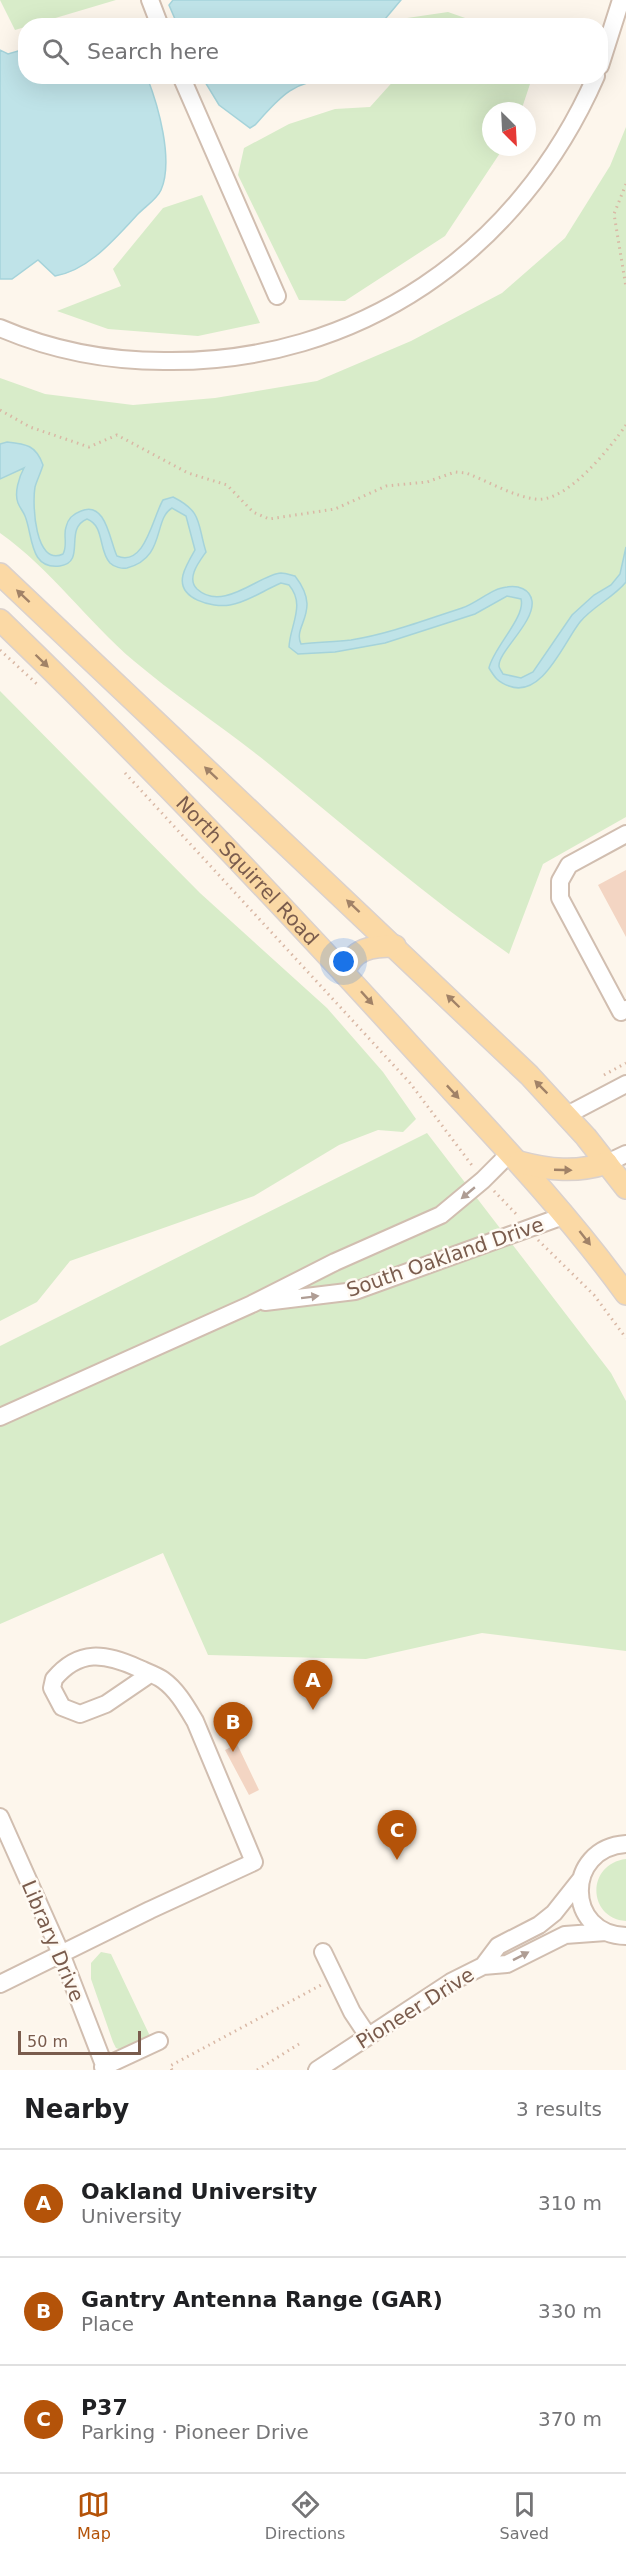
<!DOCTYPE html>
<meta charset="utf-8">
<style>
body{margin:0;font-family:"DejaVu Sans",sans-serif;background:#f6f6f6;color:#202124}
.compass{position:absolute;left:482px;top:102px;width:54px;height:54px;border-radius:50%;background:#fff;box-shadow:0 6px 24px #0002;rotate:156deg}
.scale{position:absolute;left:18px;bottom:15px;width:123px;box-sizing:border-box;padding-left:6px;border:3px solid #7a5c4d;border-top:0;font-size:16px;line-height:21px;white-space:nowrap;color:#7a5c4d;-webkit-text-stroke:4px #fffaf3;paint-order:stroke}
.you{position:absolute;left:344px;top:962px;width:21px;height:21px;margin:-15px;border:4px solid #fff;border-radius:50%;background:#1a73e8;box-shadow:0 0 0 9px #1a73e833}
.badge{display:grid;place-items:center;width:39px;height:39px;border-radius:50%;background:#b45309;color:#fff;font-size:20px;font-weight:700}
.pin{position:absolute;translate:-50% -50px;filter:drop-shadow(0 2px 3px #0008)}
.pin::after{content:'';position:absolute;top:32px;width:21px;height:18px;background:inherit;clip-path:polygon(0 0,100% 0,50% 100%)}
.list{margin:0;padding:0;list-style:none}
h2{display:flex;justify-content:space-between;align-items:center;height:78px;margin:0;padding:0 24px;font-size:26px}
h2 small{font-size:20px;font-weight:400;color:#757577}
.list li{display:grid;grid-template-columns:39px 1fr auto;gap:18px;align-items:center;box-sizing:border-box;height:108px;padding:0 24px;border-top:2px solid #e0e0e0}
.list b{display:block;font-size:22px;white-space:nowrap}
.list p{margin:0;font-size:20px;white-space:nowrap;color:#757577}
.list em{font-size:20px;font-style:normal;color:#757577}
.icon{flex:none;width:33px;height:33px;fill:none;stroke:currentColor;stroke-width:2;stroke-linecap:round;stroke-linejoin:round}
.map{position:relative;flex:none;width:626px;height:2070px;overflow:hidden}
.search{position:absolute;background:#fff;box-shadow:0 6px 24px #0002;left:18px;right:18px;top:18px;height:66px;display:flex;align-items:center;gap:15px;box-sizing:border-box;padding:0 21px;border-radius:24px;color:#757577;font-size:22px}
.sheet{height:402px;background:#fff}
nav{display:flex;justify-content:space-around;align-items:center;box-sizing:border-box;height:84px;border-top:2px solid #e0e0e0;background:#fff;font-size:16px;color:#757577}
nav a{display:grid;justify-items:center;gap:3px}
nav .on{color:#b45309}
.map>svg:first-child{display:block}
</style>
<div class="map">
<svg width="626" height="2070" viewBox="0 0 626 2070">
<rect width="100%" height="100%" fill="#fdf6ec"/>
<path fill="#d8ecc9" d="M0,0h116l-101,30z
M448,12l37,13h-79l1,-7z
M397,77h130l3,7 -9,27h-30v36h13l-59,89 -100,65 -46,-1 -61,-125 6,-27 45,-24 46,-15 35,-2z
M626,127v690l-83,47 -34,90c-82,-57 -157,-122 -234,-185 -46,-38 -96,-70 -141,-108 -47,-40 -82,-91 -134,-128v-155l45,16 88,11 82,-7 102,-17 94,-40 91,-48 63,-55 45,-72z
M202,195l58,128 -62,13 -90,-7 -51,-18 64,-25 -8,-17 50,-61z
M0,691l200,202 127,115 56,64 33,47 -13,13 -25,-2 -39,15 -85,51 -184,65 -33,41 -37,19z
M427,1133l184,240 15,28v250l-144,-18 -116,26 -158,-4 -45,-102 -163,71v-278z
M626,1859v62c-39,-3 -40,-57 0,-62z
M101,1952l10,2 38,80 -1,6 -27,10 -5,-2 -3,-6 -22,-63v-16z"/>
<path fill="#bfe3e8" stroke="#a5d3da" stroke-width="1.5" d="M173,0h228l-21,25 -202,1 -9,-21z
M25,49l1,27 121,1c11,28 27,83 14,113 -4,9 -15,16 -22,23 -23,24 -49,57 -84,63l-17,-16 -26,19h-12v-229l8,4z
M202,77h171c-14,4 -27,2 -41,2 -39,1 -53,19 -77,46l-5,3 -31,-23z
M7,442c19,2 29,3 36,23 -2,7 -6,15 -8,22 -3,17 0,80 28,67 5,-9 0,-19 3,-27 2,-9 7,-13 15,-16 25,-11 29,31 36,45 28,12 36,-40 46,-56l10,-3c30,15 24,26 33,55 -7,10 -20,26 -9,37 26,24 63,-15 84,-16 4,0 10,2 14,3 28,36 -3,49 6,68 17,-2 33,-2 50,-4 38,-6 74,-20 111,-32 15,-5 30,-20 45,-21 11,-2 23,2 25,14 3,21 -34,51 -33,65 0,2 3,6 4,8l18,4 12,-6 39,-57 22,-20 17,-10 9,-11 6,-27v35c-13,16 -33,24 -46,40 -16,20 -38,77 -71,64 -11,-4 -14,-8 -20,-18 4,-20 37,-51 32,-69l-14,-3 -32,18 -90,29 -50,9 -37,2 -9,-7c1,-22 17,-42 0,-62l-8,-2c-17,7 -33,19 -51,22 -18,3 -53,-6 -47,-30 2,-8 8,-18 12,-25l-9,-34 -14,-8c-19,11 -6,50 -45,60 -5,1 -13,-1 -17,-5 -12,-13 -5,-37 -23,-44 -24,10 0,43 -27,47 -31,4 -27,-31 -35,-50 -2,-5 -5,-8 -7,-13 -4,-10 1,-26 6,-35l-24,11v-35z"/>
<path fill="#f3d5c3" d="M626,870v67l-28,-52z
M237,1744l22,46 -10,5 -24,-45z"/>
<g fill="none" stroke-linecap="round" stroke-linejoin="round">
<defs>
<path id="minor" d="M150,0l10,26
M600,66l21,-66
M181,76l96,220
M0,328c51,22 108,33 164,33 194,3 355,-109 432,-285
M626,834l-57,31 -9,16v17l61,114 5,-3
M567,1115l59,-31
M607,1163l19,-9
M265,1302l90,-11 211,-76
M0,1417l252,-113 83,-42 106,-47 42,-35 27,-27
M0,1817l62,139 44,114
M626,1844c-62,4 -61,91 0,92
M323,1952l29,60 16,24
M483,1966l15,-20 41,-21 15,-12 27,-34
M0,1984l150,-74 104,-48 -59,-141c-9,-15 -18,-31 -32,-41 -7,-5 -17,-8 -25,-12 -33,-15 -59,-19 -84,11l-2,9 10,19 18,7 26,-10 44,-30
M103,2067l56,-26
M317,2070l134,-88 32,-16 24,-2 58,-29 41,-3"/>
<g id="major">
<path d="M0,574l529,501 57,62 40,51"/>
<path id="s1" d="M0,620c141,136 276,278 408,423 75,82 152,160 218,251"/>
<path d="M344,973c9,-25 28,-27 51,-27"/>
<path d="M519,1162c30,8 57,11 88,1"/>
</g>
</defs>
<use href="#minor" stroke="#d1beb0" stroke-width="20"/>
<use href="#major" stroke="#dad1cd" stroke-width="24"/>
<path stroke="#d9b8a5" stroke-width="3" stroke-dasharray="1.5 4.5" stroke-linecap="butt" d="M626,184l-12,30 12,73
M0,410l30,17 59,20 28,-12 71,38 39,12 26,27 16,7 66,-10 51,-23 41,-4 28,-10 11,1c22,8 46,23 69,26 31,5 75,-51 91,-74
M0,650l38,35
M125,773l285,310 64,85
M604,1075l22,-12
M494,1191l25,26
M538,1240l56,55 32,43
M172,2070l-2,-4 153,-82
M257,2070l42,-26"/>
<use href="#minor" stroke="#fff" stroke-width="16"/>
<use href="#major" stroke="#fbd9a5" stroke-width="21"/>
</g>
<defs><path id="oneway-solid" d="M-6-.8H1V-3.2L6.5 0L1 3.2V.8H-6Z" transform="scale(1.5)"/></defs>
<g fill="#a18267">
<use href="#oneway-solid" transform="translate(23 596) rotate(-137)"/>
<use href="#oneway-solid" transform="translate(42 661) rotate(44)"/>
<use href="#oneway-solid" transform="translate(211 773) rotate(-137)"/>
<use href="#oneway-solid" transform="translate(353 906) rotate(-137)"/>
<use href="#oneway-solid" transform="translate(367 998) rotate(48)"/>
<use href="#oneway-solid" transform="translate(453 1001) rotate(-136)"/>
<use href="#oneway-solid" transform="translate(541 1087) rotate(-135)"/>
<use href="#oneway-solid" transform="translate(453 1092) rotate(47)"/>
<use href="#oneway-solid" transform="translate(563 1170) rotate(2)"/>
<use href="#oneway-solid" transform="translate(585 1238) rotate(52)"/>
</g>
<g fill="#af9d94">
<use href="#oneway-solid" transform="translate(468 1193) rotate(140)"/>
<use href="#oneway-solid" transform="translate(310 1297) rotate(-7)"/>
<use href="#oneway-solid" transform="translate(521 1956) rotate(-27)"/>
</g>
<g text-anchor="middle" stroke-width="5" stroke-linejoin="round" paint-order="stroke">
<g font-size="20" fill="#7a5c4d" stroke="#fffaf3">
<text dy="7" stroke="none"><textPath href="#s1" startOffset="352">North Squirrel Road</textPath></text>
<text transform="translate(445 1257) rotate(-19)" y="7">South Oakland Drive</text>
<text transform="translate(53 1941) rotate(67)" y="7">Library Drive</text>
<text transform="translate(415 2008) rotate(-32)" y="7">Pioneer Drive</text>
</g>
</g>
</svg>
<svg class="compass" viewBox="-18 -18 36 36"><path d="M0-13l5 13h-10z" fill="#e53935"/><path d="M0 13l5-13h-10z" fill="#757577"/></svg>
<div class="scale">50 m</div>
<div class="you"></div>
<div class="pin badge" style="left:313px;top:1710px">A</div>
<div class="pin badge" style="left:233px;top:1752px">B</div>
<div class="pin badge" style="left:397px;top:1860px">C</div>
<div class="search"><svg class="icon" aria-label="search" viewBox="0 0 24 24"><circle cx="10" cy="10" r="6"/><path d="M15 15l6 6"/></svg>Search here</div>
</div>
<section class="sheet">
<h2>Nearby<small>3 results</small></h2>
<ul class="list">
<li><span class="badge">A</span><div><b>Oakland University</b><p>University</p></div><em>310 m</em></li>
<li><span class="badge">B</span><div><b>Gantry Antenna Range (GAR)</b><p>Place</p></div><em>330 m</em></li>
<li><span class="badge">C</span><div><b>P37</b><p>Parking · Pioneer Drive</p></div><em>370 m</em></li>
</ul>
</section>
<nav>
<a class="on"><svg class="icon" aria-label="map" viewBox="0 0 24 24"><path d="M3 6l6-2 6 2 6-2v14l-6 2-6-2-6 2zM9 4v14M15 6v14"/></svg>Map</a>
<a><svg class="icon" aria-label="directions" viewBox="0 0 24 24"><path d="M12 3l9 9-9 9-9-9zM9 14v-3h6M13 9l2 2-2 2"/></svg>Directions</a>
<a><svg class="icon" aria-label="saved" viewBox="0 0 24 24"><path d="M7 4h10v16l-5-4-5 4z"/></svg>Saved</a>
</nav>
